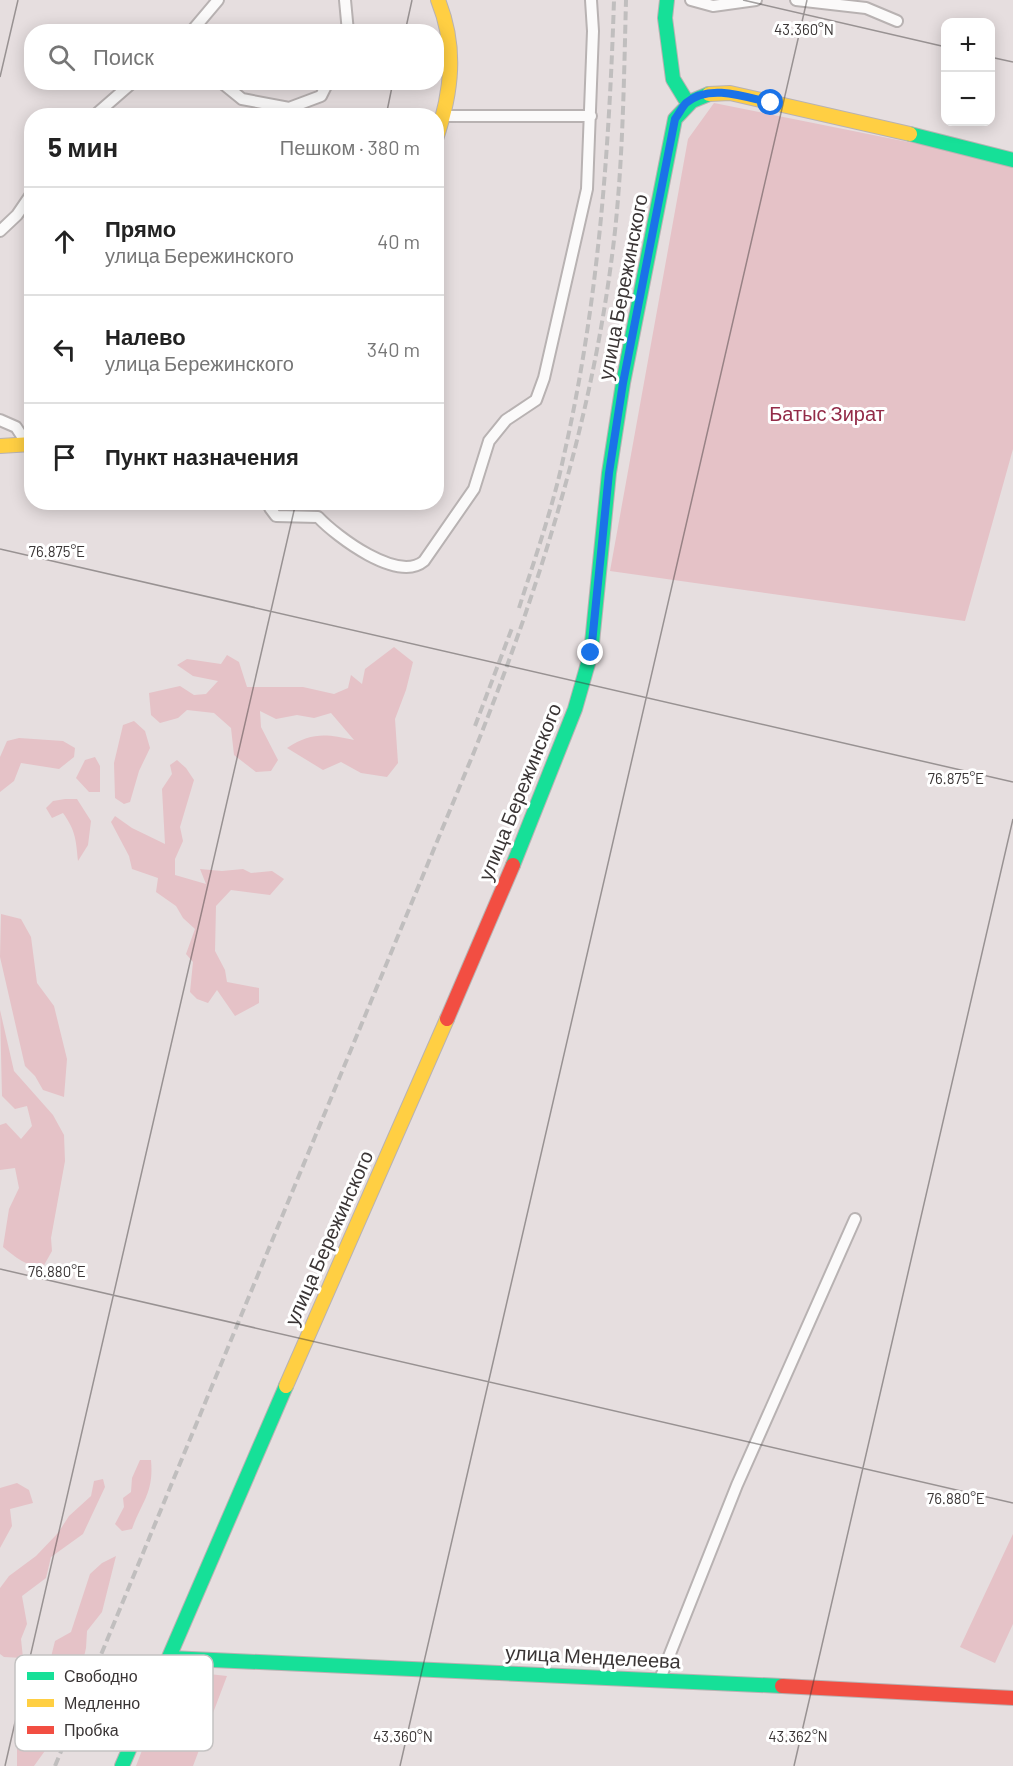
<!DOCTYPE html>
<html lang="ru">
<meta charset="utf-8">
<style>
body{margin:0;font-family:Barlow,sans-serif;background:#f6f6f6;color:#222}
.controls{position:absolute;right:18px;top:18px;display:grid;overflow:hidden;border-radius:12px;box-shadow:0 3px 15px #0003}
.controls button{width:54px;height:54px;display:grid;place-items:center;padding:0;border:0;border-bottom:2px solid #e0e0e0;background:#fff;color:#222;font:30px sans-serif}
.stop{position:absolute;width:18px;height:18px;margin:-14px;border:4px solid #1a73e8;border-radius:50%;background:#fff}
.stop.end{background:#1a73e8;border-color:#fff;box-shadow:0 2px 6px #0008}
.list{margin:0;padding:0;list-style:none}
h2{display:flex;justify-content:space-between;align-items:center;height:78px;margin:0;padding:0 24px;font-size:26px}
h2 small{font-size:20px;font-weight:400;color:#767676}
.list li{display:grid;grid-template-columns:39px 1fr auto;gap:18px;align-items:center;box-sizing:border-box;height:108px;padding:0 24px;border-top:2px solid #e0e0e0}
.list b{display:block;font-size:22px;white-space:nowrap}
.list p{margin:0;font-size:20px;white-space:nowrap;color:#767676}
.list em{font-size:20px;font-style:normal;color:#767676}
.icon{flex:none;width:33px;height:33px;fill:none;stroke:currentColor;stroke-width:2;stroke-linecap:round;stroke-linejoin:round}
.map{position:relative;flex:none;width:1013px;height:1766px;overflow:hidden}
.search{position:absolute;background:#fff;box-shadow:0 3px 15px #0003;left:24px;top:24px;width:420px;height:66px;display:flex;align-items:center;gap:15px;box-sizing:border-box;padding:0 21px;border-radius:24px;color:#767676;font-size:22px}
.panel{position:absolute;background:#fff;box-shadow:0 3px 15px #0003;left:24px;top:108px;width:420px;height:402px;border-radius:24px}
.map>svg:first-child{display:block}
</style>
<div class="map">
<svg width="1013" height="1766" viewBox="0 0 1013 1766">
<rect width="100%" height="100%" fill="#e6dedf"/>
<path fill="#e5c2c7" d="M714,103l299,60v286l-48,172 -355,-50 78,-432z
M394,647l19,15 -7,28 -11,29 3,44 -11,14 -26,-4 -20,-11 -18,8 -36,-22c25,-16 39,-14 67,-8l-23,-27 -17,5 -17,-3 -21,4 -16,-8 1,16 17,33 -7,11 -15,1 -22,-17 -3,-27 -17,-15 -27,-3 -9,8 -18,5 -9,-8 -2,-22 31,-7 14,9 12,-1 12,-13 -25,-5 -16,-11 10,-6 34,5 6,-9 12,7 8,25h56l31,7 14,-6 3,-13 11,9 3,-15z
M134,721l11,10 5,17 -11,23 -9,31 -6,2 -9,-6 -1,-35 9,-38z
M19,738l44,3 12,7 -1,9 -15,12 -38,-6 -7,18 -14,11v-35l7,-16z
M95,757l5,9v26h-11l-13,-14 9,-18z
M177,760l9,8 8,12 -14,47 3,14 -8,18v16l31,9 -6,-15 22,2 21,-2 8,4 21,-2 12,8 -14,16 -39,-5 -15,16 -1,45 10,19 2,12 32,6v15l-24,13 -18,-26 -9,13 -11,-4 -7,-7 3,-30 -7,-8 9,-25 -12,-11 -7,-12 -20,-14 2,-14 -26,-9 -3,-13 -18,-34 4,-6 17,12 33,16 -3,-55 10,-15 -2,-9z
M65,799h12l14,22 -3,24 -10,16c-2,-20 -2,-30 -15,-48l-11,5 -6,-10 7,-7z
M1,914l20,5 10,18 6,46 17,23 13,53 -3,38 -21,-7 -8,-14 -10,-10 -25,-109z
M0,1010l14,61 39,44 11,20 1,26 -14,77 1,13 -9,16c-16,0 -28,-10 -40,-20l6,-38 10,-21 -4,-20 -15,2v-45l6,-2 15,16 11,-13 -5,-20 -12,3 -13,-13z
M140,1460h11c3,33 -9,41 -19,69l-10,2 -7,-7 9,-17 -1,-9 8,-6 1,-14z
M103,1479l2,8 -22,47 -32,23 -5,21 -24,18 5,28 -6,15 2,19 -19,-1 -4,-3v-66l9,-12 27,-20 22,-23 11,-17 22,-20 3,-15z
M17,1483l12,7 4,13 -23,6 2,17 -12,22v-60z
M1013,1534v90l-18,39 -35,-16z
M116,1556l-14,56 -15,19 -1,17 -7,31 -18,32 -9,30 -18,25h-17v-18l12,-16 3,-32 12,-15 11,-44 16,-9 19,-58 12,-11z
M173,1670l54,6 -34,90h-57z"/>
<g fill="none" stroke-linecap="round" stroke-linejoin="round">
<defs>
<path id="street" d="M345,0l3,32
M691,0l22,6 43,-6
M796,0l70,8 31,13
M191,32l27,-32
M221,82l21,17 47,9 32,-12 7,-14
M94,116l39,-34
M445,116h146
M0,231l17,-16 15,-22
M0,420l16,7 11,17
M270,502v6l6,8 42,1c19,20 80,66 106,44l50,-72 15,-48 17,-21 30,-20 8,-22 43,-189 6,-158 -2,-31
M660,1679l77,-194 118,-266"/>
<path id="fast" d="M667,0l-2,18 8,61 14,23
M910,134l103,26
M513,865l62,-156 16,-56 18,-180 14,-90 52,-264 17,-18 17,-7
M170,1658l612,28
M122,1766l164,-380"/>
<path id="slow" d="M709,94l21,-1 180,41
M436,139c16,-48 21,-92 2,-139
M0,446l32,-2
M286,1386l161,-367"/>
<path id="jam" d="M447,1019l66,-154
M782,1686l231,12"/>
</defs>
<use href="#street" stroke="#b8b2b2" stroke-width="14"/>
<use href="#fast" stroke="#b8b2b2" stroke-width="16"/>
<use href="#slow" stroke="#b8b2b2" stroke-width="16"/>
<use href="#jam" stroke="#b8b2b2" stroke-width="16"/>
<use href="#street" stroke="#fbfafa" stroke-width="10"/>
<use href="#fast" stroke="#16e098" stroke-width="14"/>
<use href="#slow" stroke="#ffcf43" stroke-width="14"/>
<use href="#jam" stroke="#f24e42" stroke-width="14"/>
<path stroke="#c0bebe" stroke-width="4" stroke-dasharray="9 4.5" stroke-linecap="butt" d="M519,608c16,-50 34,-101 45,-153 34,-150 45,-301 50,-455
M475,726l37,-98
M55,1766l419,-1014c67,-168 121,-340 141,-521 8,-76 9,-154 11,-231"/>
</g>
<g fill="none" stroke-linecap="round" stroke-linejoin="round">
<path stroke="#1a73e8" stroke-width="8" d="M591,653l18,-180 14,-90 52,-264c4,-5 7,-12 11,-16 23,-20 60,-6 85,0"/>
</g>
<path fill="none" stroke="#3a3535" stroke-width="1.5" stroke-opacity="0.45" d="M743,0l203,47M405,32l7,-32M990,57l23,5M0,77l18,-77M386,116l7,-34M0,549l1013,233M0,1269l1013,234M5,1766l291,-1264M400,1766l407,-1766M794,1766l219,-947"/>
<g text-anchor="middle" stroke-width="6" stroke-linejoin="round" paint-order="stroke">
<g font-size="20" fill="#3a3535" stroke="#fff">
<text transform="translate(623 287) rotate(-79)" y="7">улица Бережинского</text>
<text transform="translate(520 792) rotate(-68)" y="7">улица Бережинского</text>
<text transform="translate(329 1238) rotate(-66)" y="7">улица Бережинского</text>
<text transform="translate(593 1657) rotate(3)" y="7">улица Менделеева</text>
</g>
<g font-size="20" fill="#932b48" stroke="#fff">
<text x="827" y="421">Батыс Зират</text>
</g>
</g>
<rect x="15" y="1655" width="198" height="96" rx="9" fill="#fff" stroke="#c4c2c2" stroke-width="1.5"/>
<rect x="27" y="1672" width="27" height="8" fill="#16e098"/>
<rect x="27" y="1699" width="27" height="8" fill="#ffcf43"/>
<rect x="27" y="1726" width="27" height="8" fill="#f24e42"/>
<g font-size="16" fill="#3a3535">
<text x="64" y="1682">Свободно</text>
<text x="64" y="1709">Медленно</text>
<text x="64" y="1736">Пробка</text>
</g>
<g font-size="15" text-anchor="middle" fill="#3a3535" stroke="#fff" stroke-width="6" stroke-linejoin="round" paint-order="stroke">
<text x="804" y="35">43.360°N</text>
<text x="57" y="557">76.875°E</text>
<text x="956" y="784">76.875°E</text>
<text x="57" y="1277">76.880°E</text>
<text x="956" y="1504">76.880°E</text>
<text x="403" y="1742">43.360°N</text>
<text x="798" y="1742">43.362°N</text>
</g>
</svg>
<div class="controls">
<button>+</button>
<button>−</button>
</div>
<div class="stop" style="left:771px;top:103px"></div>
<div class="stop end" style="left:591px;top:653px"></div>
<div class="search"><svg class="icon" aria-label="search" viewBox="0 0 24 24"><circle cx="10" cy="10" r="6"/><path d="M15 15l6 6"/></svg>Поиск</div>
<section class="panel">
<h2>5 мин<small>Пешком · 380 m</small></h2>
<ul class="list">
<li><svg class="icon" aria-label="ahead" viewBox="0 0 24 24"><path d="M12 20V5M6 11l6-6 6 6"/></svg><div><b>Прямо</b><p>улица Бережинского</p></div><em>40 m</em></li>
<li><svg class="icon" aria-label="left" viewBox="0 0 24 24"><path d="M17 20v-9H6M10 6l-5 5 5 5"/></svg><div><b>Налево</b><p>улица Бережинского</p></div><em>340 m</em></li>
<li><svg class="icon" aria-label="arrive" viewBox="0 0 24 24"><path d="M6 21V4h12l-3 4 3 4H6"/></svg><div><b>Пункт назначения</b></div></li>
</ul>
</section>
</div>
